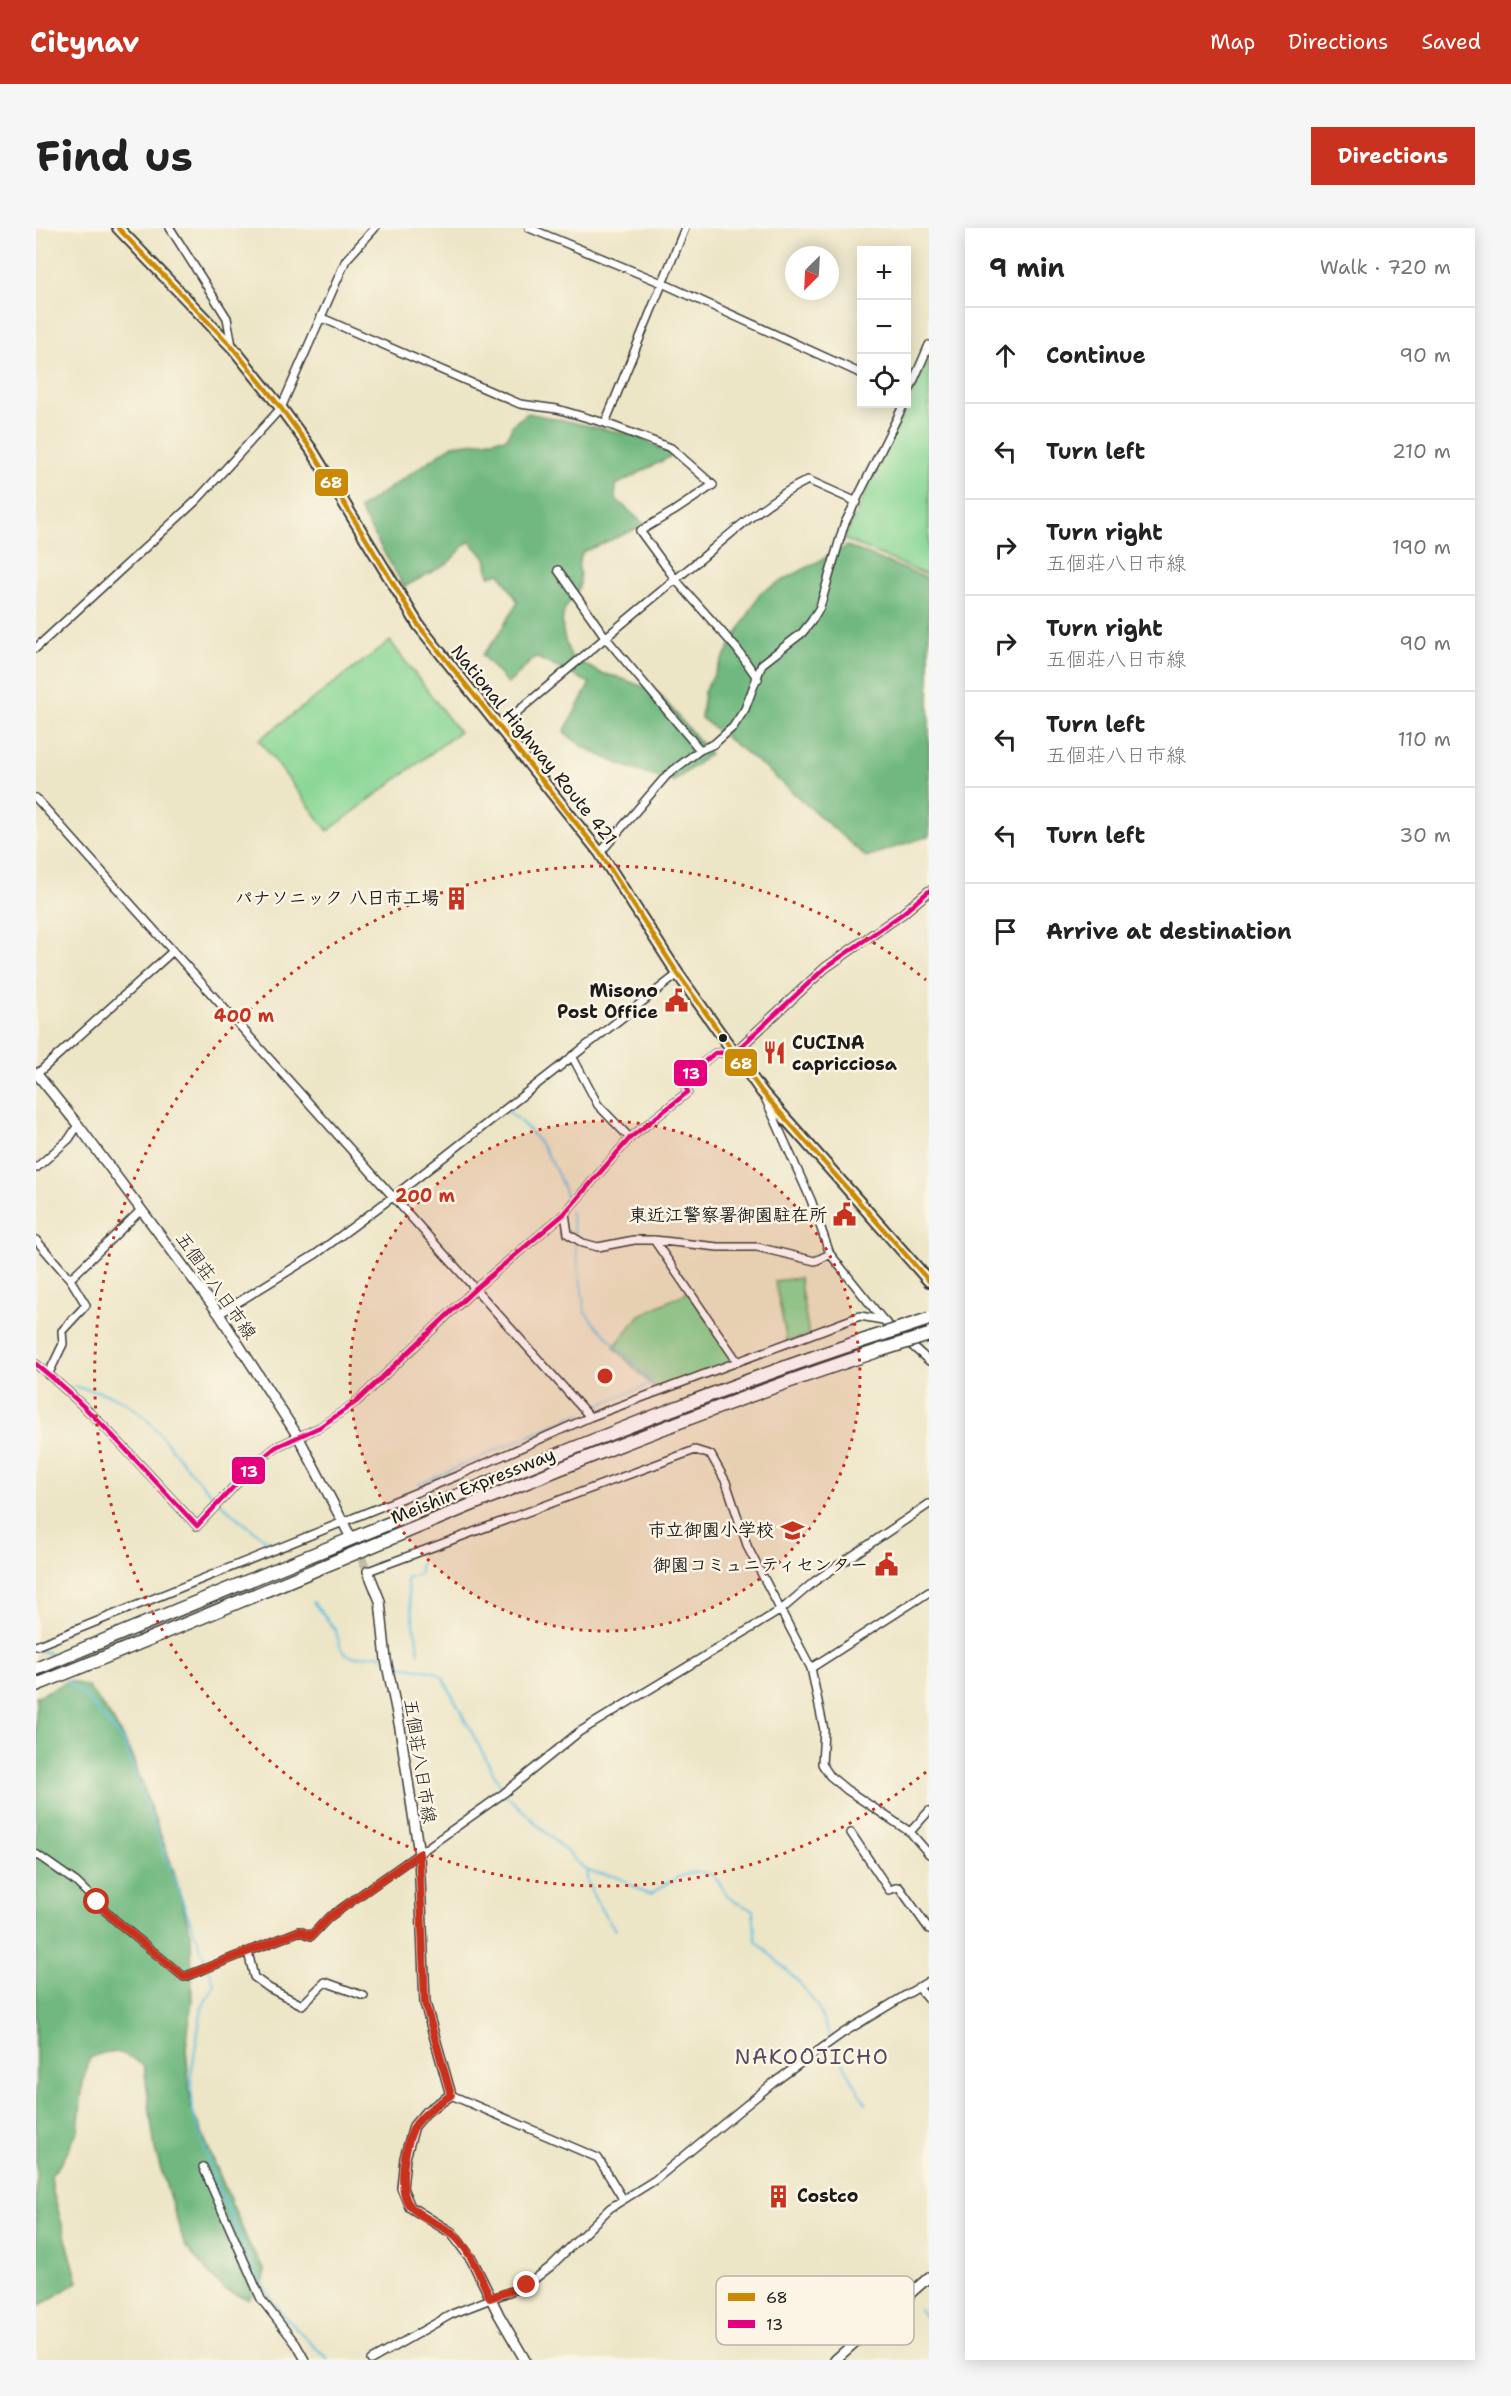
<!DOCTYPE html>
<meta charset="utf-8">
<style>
body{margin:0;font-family:"Shantell Sans","Klee One",sans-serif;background:#f6f6f6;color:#222}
.controls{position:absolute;right:18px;top:18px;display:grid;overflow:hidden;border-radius:0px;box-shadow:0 3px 15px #0003}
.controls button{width:54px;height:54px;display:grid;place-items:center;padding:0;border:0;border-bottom:2px solid #e0e0e0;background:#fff;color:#222;font:30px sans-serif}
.compass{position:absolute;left:749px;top:18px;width:54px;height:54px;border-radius:50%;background:#fff;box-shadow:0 3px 15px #0003;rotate:204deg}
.stop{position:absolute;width:18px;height:18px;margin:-14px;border:4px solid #c8321e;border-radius:50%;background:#fff}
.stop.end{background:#c8321e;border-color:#fff;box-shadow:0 2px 6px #0008}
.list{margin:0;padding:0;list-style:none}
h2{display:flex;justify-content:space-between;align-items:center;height:78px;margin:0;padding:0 24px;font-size:26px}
h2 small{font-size:20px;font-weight:400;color:#767676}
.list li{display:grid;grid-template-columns:39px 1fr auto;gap:18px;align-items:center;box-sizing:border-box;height:96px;padding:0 24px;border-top:2px solid #e0e0e0}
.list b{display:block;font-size:22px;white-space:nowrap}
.list p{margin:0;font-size:20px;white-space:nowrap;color:#767676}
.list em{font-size:20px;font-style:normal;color:#767676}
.icon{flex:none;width:33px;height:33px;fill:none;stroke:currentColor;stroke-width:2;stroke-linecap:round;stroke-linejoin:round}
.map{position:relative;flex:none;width:893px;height:2132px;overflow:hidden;border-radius:0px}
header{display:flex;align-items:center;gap:36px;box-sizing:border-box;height:84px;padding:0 30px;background:#c8321e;color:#fff}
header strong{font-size:28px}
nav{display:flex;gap:33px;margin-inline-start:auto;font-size:21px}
.intro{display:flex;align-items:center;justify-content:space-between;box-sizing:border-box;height:144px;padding:0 36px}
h1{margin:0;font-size:42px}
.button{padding:15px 27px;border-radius:0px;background:#c8321e;color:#fff;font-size:21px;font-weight:700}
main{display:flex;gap:36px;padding:0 36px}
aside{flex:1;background:#fff;border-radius:0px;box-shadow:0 3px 15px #0003}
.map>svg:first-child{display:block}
</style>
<header>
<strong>Citynav</strong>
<nav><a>Map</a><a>Directions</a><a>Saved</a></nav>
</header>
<div class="intro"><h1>Find us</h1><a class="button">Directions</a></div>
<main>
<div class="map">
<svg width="893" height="2132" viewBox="0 0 893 2132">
<rect width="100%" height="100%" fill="#fcf5e5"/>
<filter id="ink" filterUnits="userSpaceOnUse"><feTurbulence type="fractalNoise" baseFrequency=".0167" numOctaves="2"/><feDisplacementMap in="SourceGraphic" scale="12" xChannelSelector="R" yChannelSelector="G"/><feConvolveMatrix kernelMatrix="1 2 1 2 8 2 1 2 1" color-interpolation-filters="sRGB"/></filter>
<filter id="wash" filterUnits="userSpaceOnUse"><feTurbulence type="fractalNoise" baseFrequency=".008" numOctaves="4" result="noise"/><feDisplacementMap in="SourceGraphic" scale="24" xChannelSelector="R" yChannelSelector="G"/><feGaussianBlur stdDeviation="1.35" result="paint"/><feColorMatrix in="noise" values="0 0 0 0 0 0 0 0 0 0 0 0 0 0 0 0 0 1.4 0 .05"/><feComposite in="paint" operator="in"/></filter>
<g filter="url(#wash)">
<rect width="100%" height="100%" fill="#ece5c6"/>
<path fill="#8ad796" stroke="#537a59" stroke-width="1.5" d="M893,130v218l-85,-37z
M354,413l69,91 -131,99 -69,-91z
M763,1050l10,57 -22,7 -12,-61z
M652,1064l49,69 -80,30 -43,-44 26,-32z"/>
<path fill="#6fb87f" stroke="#466a4e" stroke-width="1.5" d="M492,185l109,23 36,19 -57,30 -1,13 30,27 -62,27c-9,17 -1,16 -3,31 -1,10 -10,16 -14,24 -8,16 -1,35 5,50l29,16 18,4 40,16 52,61 -37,28c-32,-9 -85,-27 -109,-50l26,-49 -55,-26 -27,27 -26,-29 15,-18 21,-35 -18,-29 -11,3 -3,-18 -17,-17 -22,23 -43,23 -45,-78 94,-64 54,-7 6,-14z
M811,318l82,33v257l-63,21 -101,-89 -64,-50 3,-26 57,-100z
M33,1453l19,6 25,33 18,34 42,115 18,65 1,64 -6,50 5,59 57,135 17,29 -4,15 -13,13 -24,-9 -39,-44 -30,-96 -11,-84c-20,-14 -31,-19 -54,-8l-7,23 -5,50 -17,32 -10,12 2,17 25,90 -42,26v-611z"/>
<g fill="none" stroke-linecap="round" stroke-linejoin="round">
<path stroke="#64bfe2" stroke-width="2" d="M472,883c31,24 48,53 60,90
M534,983l5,24
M539,1017l10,66 6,9 62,63 -63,26
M35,1159c73,6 84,47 128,94 22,24 50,48 77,65
M383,1256l163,-71
M277,1374l22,27 6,19 6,7 8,2 26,-3v4
M0,1421l13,4 2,4
M383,1425l-13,-75 13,-4 2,-12
M353,1436l46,8 8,6 61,115 83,78 31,6 27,16 6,1c15,-11 41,-29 61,-19 7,4 11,16 17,22 5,6 17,10 24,13l3,31 43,41 18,23 13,32
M29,1451l22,20 37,43 26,74 65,169 -13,22 -2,12 -9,56 2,37 23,71 40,91 24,38 48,48
M367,1548l4,32
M551,1643c-3,15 19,47 29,59
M800,1822l30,54
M883,2081l10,14"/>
</g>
</g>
<g filter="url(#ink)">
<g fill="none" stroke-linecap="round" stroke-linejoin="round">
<path stroke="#c2bda4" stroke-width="9" stroke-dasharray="9 4.5" stroke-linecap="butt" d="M313,1306l19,37"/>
<defs>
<path id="minor" d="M134,0l57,90 5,28
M493,0l133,55 200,91
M286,90l198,86 37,5 48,14 80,-195
M870,170l23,-53
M569,195l66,25 42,37 -39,26 -34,20 35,48 62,70 21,30
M522,342l48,68 94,112
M0,420l161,-148 84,-92 65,-148 29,-32
M463,499c68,-56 134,-114 203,-169 33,-28 67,-59 106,-78l49,22
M0,570l554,619
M564,625l67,-78 33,-25 14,-6 19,-17 12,-18 17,-45 40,-31 9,-11 9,-15 24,-82 60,-121
M536,828l26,49 32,33
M1,846l136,-123
M730,872l45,100 19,54 53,66 46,41
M0,940l33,-29 9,-14
M529,985l3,21 15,9 15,4 36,-7h20l64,7h39l58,14 15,-7
M0,1012l34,39 16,26 -24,26 1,13 -15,31
M618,1012l83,121
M34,1051l71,-69
M183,1086l97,-60 78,-58 284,-222
M0,1136c59,48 109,107 161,162l56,-60 23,-19 44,-20 36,-25 120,-114 88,-74 66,-76 58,-46 -6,-12 33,-27 20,-1
M332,1343l327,-121 16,5 15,27 22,66 63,120 118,-76
M0,1418l421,-170 133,-59 270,-101 23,4
M775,1440l13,62 -2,34 8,12 17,14 63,42 19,22
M874,1604l19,-21
M815,1605l38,57 10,-3 30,42
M0,1626l40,28 39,38 69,57 116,-46 11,5 17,-18 176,-125 75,-61 202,-122 34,-29 114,-77
M212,1724l6,25 15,11 33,17 23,-23 39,14
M882,1759l11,13
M415,1867l147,63 25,41
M167,1939l58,132 35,45 9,16
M335,2132l81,-46 75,-29 23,-18 60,-59 45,-28 118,-97 70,-50 86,-52"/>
<path id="tertiary" d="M699,824l90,-84 77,-54 27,-23"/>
<path id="secondary" d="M0,845l42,52 141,189 80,124 49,94
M332,1343l12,30 6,59 14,68 19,126 6,149 26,92 -25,17 -12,14 -9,32 -3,30 8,19 42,26 20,27 27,55 26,45
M799,2132l94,-83"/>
<path id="trunk" d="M82,0l115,120 48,60 30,41 108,177 181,227 78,121 84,118 167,189"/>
<path id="motorway" d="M0,1441c132,-56 266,-110 398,-164 145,-59 289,-119 437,-167
M0,1457c281,-112 557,-240 845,-335"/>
</defs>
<use href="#minor" stroke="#3b3a36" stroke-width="10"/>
<use href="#tertiary" stroke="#3b3a36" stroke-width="11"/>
<use href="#secondary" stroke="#3b3a36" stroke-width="12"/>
<use href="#trunk" stroke="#3b3a36" stroke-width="14"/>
<use href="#motorway" stroke="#3b3a36" stroke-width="15"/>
<use href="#minor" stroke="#fff" stroke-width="7"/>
<use href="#tertiary" stroke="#fff" stroke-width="8"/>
<use href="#secondary" stroke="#fff" stroke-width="9"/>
<use href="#trunk" stroke="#fff" stroke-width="10"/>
<use href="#motorway" stroke="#fff" stroke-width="12"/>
<defs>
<path id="motorway-bridge" d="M835,1110l58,-19
M845,1122l48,-15"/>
</defs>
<use href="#motorway-bridge" stroke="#3b3a36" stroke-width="15" stroke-linecap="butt"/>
<use href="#motorway-bridge" stroke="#fff" stroke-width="12"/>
<defs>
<path id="bus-1" d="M82,0l115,120 48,60 30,41 108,177 181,227 78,121 84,118 167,189"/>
<path id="bus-2" d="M0,1136c59,48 109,107 161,162l56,-60 23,-19 44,-20 36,-25 120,-114 88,-74 66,-76 58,-46 -6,-12 33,-27 20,-1 90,-84 77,-54 27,-23"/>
</defs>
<use href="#bus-1" stroke="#fcf5e5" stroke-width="9"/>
<use href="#bus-2" stroke="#fcf5e5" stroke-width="9"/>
<use href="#bus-1" stroke="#cb8a06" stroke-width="4.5"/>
<use href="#bus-2" stroke="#e5007d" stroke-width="4.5"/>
</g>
</g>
<g fill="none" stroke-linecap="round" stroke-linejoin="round" filter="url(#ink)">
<path stroke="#c8321e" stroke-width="8" d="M61,1674l18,18 69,57 116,-46 11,5 17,-18 91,-64 6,149 26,92c-13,9 -25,16 -35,29 -11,16 -20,68 -5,83 10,11 27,16 39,25 20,15 30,44 40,66l37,-13"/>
</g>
<circle cx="569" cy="1148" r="255" fill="#c8321e" fill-opacity=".12"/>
<g fill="none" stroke="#c8321e" stroke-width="3" stroke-dasharray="3 6">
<circle cx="569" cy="1148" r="255"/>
<path d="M890 1544A510 510 0 1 1 890 752"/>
</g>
<defs>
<symbol id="building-bare" viewBox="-9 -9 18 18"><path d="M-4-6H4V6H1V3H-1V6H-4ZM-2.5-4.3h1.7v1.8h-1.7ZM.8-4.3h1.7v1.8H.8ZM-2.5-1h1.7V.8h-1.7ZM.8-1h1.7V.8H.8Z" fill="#c8321e" stroke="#fcf5e5" stroke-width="2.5" paint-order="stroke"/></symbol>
<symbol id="civic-bare" viewBox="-9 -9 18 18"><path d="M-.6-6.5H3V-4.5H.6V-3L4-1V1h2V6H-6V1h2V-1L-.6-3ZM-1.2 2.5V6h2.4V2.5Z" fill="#c8321e" stroke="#fcf5e5" stroke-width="2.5" paint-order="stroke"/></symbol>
<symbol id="restaurant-bare" viewBox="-9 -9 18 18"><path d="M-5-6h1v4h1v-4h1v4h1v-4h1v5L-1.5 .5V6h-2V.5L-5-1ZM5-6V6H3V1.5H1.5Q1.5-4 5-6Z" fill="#c8321e" stroke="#fcf5e5" stroke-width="2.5" paint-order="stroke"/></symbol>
<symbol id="school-bare" viewBox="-9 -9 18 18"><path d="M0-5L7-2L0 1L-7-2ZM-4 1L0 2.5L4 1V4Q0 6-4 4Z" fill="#c8321e" stroke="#fcf5e5" stroke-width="2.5" paint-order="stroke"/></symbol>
</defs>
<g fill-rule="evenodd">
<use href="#building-bare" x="404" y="654" width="33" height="33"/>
<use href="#civic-bare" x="624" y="756" width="33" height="33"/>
<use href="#restaurant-bare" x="722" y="808" width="33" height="33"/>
<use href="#civic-bare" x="792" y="970" width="33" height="33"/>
<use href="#school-bare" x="740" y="1286" width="33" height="33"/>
<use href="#civic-bare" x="834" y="1320" width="33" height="33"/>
<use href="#building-bare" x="726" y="1952" width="33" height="33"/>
</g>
<circle fill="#1c1c1c" stroke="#fcf5e5" stroke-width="2" cx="687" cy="810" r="5"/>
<g text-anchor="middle" stroke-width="5" stroke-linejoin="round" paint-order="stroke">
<g font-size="18" fill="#1c1c1c" stroke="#fcf5e5">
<text transform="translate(498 517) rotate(51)" y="6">National Highway Route 421</text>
<text transform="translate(180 1058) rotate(55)" y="6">五個荘八日市線</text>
<text transform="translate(437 1258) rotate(-22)" y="6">Meishin Expressway</text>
<text transform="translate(384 1533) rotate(81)" y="6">五個荘八日市線</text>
</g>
<g font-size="18" font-weight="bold" fill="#1c1c1c" stroke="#fcf5e5" text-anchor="end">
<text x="403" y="676">パナソニック 八日市工場</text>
<text x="622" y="769">Misono<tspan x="622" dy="21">Post Office</tspan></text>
<text x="756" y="821" text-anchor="start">CUCINA<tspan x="756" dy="21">capricciosa</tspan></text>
<text x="791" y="993">東近江警察署御園駐在所</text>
<text x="738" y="1308">市立御園小学校</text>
<text x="832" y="1343">御園コミュニティセンター</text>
<text x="761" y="1974" text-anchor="start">Costco</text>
</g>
<g font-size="21" letter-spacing="1.5" fill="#524a61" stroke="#fcf5e5">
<text x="776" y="1836">NAKOOJICHO</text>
</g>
</g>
<rect x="680" y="2048" width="198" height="69" rx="9" fill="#fcf5e5" stroke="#b9b4a9" stroke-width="1.5"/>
<rect x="692" y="2065" width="27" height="8" fill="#cb8a06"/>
<rect x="692" y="2092" width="27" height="8" fill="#e5007d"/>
<g font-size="16" fill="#1c1c1c">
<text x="730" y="2075">68</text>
<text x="730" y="2102">13</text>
</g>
<circle cx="569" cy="1148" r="9" fill="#c8321e" stroke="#fcf5e5" stroke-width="3"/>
<g font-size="18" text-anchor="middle" font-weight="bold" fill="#c8321e" stroke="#fcf5e5" stroke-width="5" stroke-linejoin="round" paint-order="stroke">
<text x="208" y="794">400 m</text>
<text x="389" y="974">200 m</text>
</g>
<g stroke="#fcf5e5" stroke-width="2">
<rect x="278" y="240" width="35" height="29" rx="6" fill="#cb8a06"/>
<rect x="688" y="820" width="34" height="29" rx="6" fill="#cb8a06"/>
<rect x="637" y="831" width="35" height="28" rx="6" fill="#e5007d"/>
<rect x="195" y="1228" width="35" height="29" rx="6" fill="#e5007d"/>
</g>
<g font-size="16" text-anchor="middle" font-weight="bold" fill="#fff">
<text x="295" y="260">68</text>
<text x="705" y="841">68</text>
<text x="655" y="851">13</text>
<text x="213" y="1249">13</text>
</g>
</svg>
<div class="controls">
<button>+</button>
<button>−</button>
<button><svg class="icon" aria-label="locate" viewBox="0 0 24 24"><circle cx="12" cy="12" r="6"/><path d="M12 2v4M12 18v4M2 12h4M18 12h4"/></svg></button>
</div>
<svg class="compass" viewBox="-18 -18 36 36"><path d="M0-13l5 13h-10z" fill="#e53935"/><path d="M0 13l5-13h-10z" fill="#767676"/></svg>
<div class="stop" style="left:61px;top:1674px"></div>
<div class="stop end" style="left:491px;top:2057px"></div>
</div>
<aside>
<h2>9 min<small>Walk · 720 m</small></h2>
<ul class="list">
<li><svg class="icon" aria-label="ahead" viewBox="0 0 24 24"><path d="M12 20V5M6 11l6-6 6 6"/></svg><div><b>Continue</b></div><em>90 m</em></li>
<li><svg class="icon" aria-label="left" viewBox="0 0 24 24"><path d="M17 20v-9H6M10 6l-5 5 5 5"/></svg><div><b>Turn left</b></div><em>210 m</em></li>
<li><svg class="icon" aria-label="right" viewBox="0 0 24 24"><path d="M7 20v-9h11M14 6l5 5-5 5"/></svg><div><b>Turn right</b><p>五個荘八日市線</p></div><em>190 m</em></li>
<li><svg class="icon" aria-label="right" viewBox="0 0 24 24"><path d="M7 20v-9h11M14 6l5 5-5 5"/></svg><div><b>Turn right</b><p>五個荘八日市線</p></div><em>90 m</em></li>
<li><svg class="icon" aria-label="left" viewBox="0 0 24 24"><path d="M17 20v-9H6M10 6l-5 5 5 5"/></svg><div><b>Turn left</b><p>五個荘八日市線</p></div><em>110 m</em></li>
<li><svg class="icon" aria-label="left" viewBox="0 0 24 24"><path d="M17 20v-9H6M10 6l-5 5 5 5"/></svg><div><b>Turn left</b></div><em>30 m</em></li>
<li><svg class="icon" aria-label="arrive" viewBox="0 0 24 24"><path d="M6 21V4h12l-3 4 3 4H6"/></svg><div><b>Arrive at destination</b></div></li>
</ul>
</aside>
</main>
